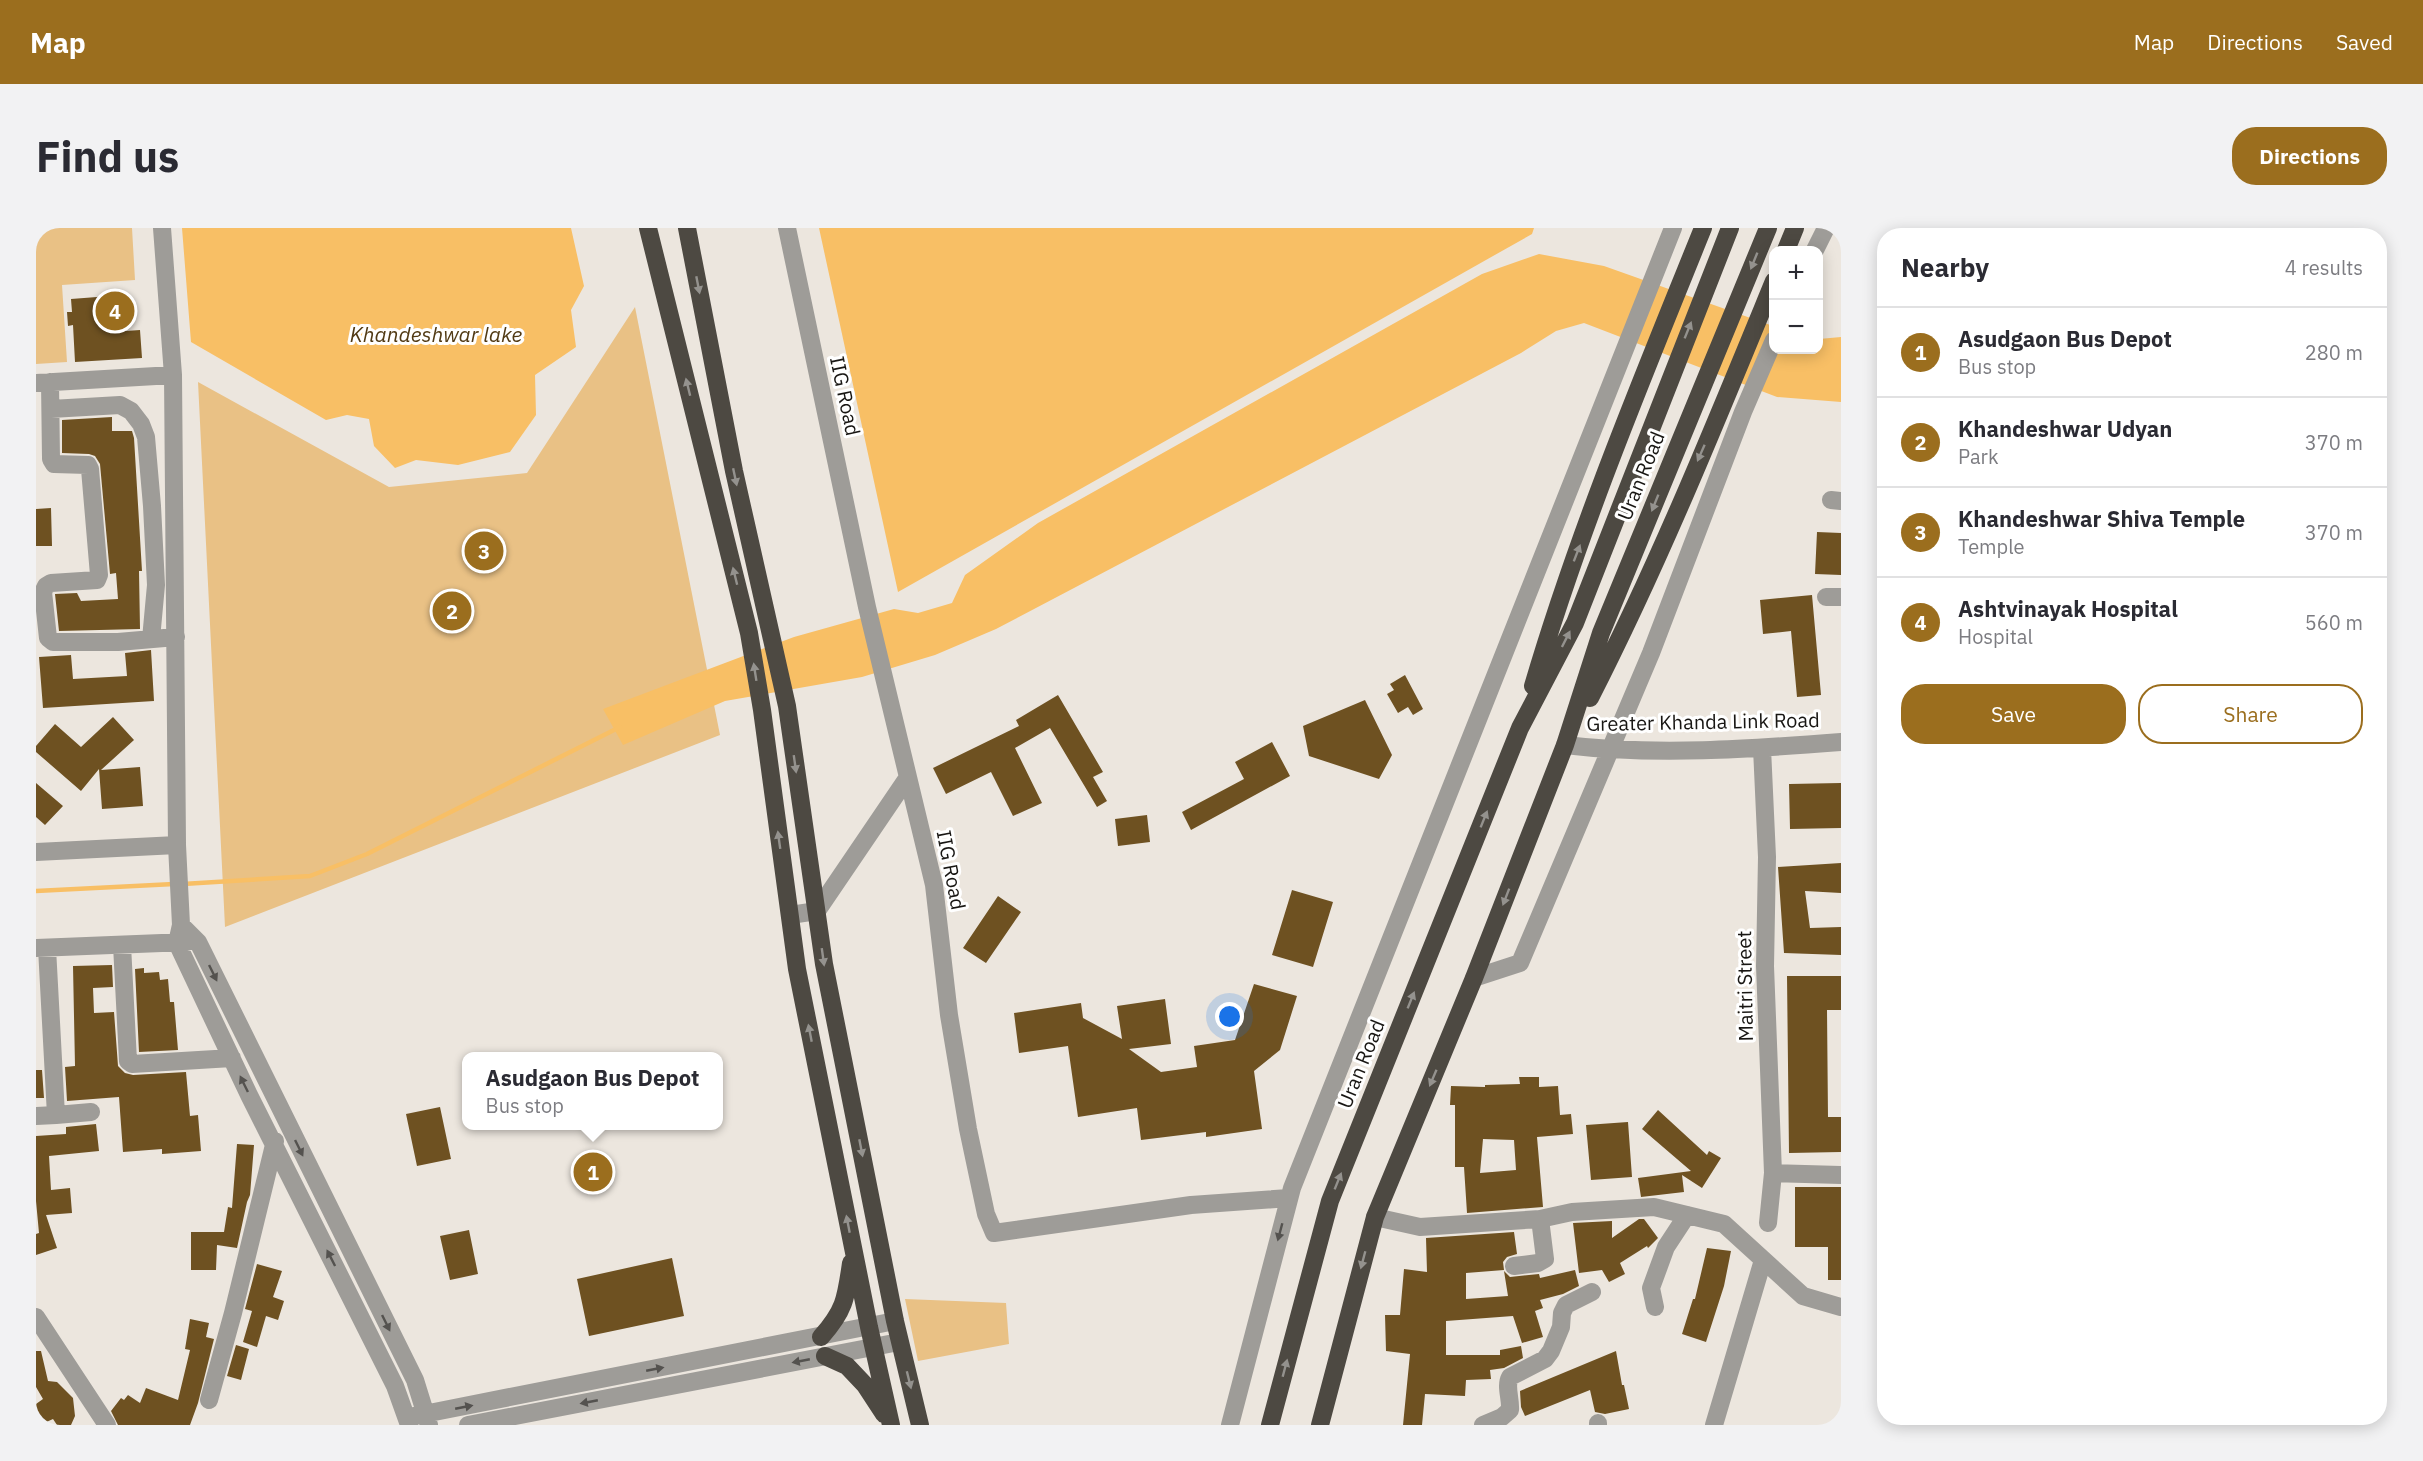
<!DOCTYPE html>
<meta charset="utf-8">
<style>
body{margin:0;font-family:"IBM Plex Sans",sans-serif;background:#f2f2f3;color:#2b2b33}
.controls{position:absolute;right:18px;top:18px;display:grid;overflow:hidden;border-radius:12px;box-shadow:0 3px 15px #0003}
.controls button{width:54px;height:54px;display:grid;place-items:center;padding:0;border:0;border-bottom:2px solid #e1e1e2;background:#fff;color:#2b2b33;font:30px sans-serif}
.you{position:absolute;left:1194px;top:789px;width:21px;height:21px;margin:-15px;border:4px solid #fff;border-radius:50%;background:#1a73e8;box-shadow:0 0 0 9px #1a73e833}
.badge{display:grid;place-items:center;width:39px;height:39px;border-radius:50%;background:#9b6e1e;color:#fff;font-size:20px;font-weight:700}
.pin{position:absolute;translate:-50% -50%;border:3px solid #fff;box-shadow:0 2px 6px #0006}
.popup{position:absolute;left:426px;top:824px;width:261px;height:78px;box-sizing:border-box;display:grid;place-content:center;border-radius:12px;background:#fff;filter:drop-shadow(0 2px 4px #0005);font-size:20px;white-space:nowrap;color:#7c7c81}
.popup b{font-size:22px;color:#2b2b33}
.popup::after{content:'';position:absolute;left:50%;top:100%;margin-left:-12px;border:12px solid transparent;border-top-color:#fff}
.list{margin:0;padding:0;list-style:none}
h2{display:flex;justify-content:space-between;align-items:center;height:78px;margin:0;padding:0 24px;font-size:26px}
h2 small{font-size:20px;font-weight:400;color:#7c7c81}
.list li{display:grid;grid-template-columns:39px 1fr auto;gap:18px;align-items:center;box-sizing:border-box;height:90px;padding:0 24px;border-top:2px solid #e1e1e2}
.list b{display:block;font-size:22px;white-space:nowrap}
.list p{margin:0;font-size:20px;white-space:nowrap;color:#7c7c81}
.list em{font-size:20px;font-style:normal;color:#7c7c81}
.actions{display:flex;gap:12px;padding:18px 24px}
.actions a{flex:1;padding:14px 0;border:2px solid #9b6e1e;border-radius:24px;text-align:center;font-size:21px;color:#9b6e1e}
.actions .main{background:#9b6e1e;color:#fff}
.map{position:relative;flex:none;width:1805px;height:1197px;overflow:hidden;border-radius:24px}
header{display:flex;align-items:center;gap:36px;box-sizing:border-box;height:84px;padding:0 30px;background:#9b6e1e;color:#fff}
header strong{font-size:28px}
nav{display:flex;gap:33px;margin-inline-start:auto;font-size:21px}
.intro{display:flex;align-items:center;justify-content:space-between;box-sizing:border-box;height:144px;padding:0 36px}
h1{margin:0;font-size:42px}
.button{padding:15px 27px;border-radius:24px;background:#9b6e1e;color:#fff;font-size:21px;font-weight:700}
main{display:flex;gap:36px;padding:0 36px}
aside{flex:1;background:#fff;border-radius:24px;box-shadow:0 3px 15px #0003}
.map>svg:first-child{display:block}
</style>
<header>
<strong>Map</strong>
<nav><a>Map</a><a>Directions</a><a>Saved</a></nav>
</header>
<div class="intro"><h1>Find us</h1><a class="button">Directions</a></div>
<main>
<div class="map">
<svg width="1805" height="1197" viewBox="0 0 1805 1197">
<rect width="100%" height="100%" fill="#ece6de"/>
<path fill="#e9c185" d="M0,0h96l3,52 -73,5 5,77 -31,2z
M599,79l85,428 -495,192 -27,-545 191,105 138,-14z
M869,1071l101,4 3,41 -91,17z"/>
<path fill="#f8bf65" d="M146,0h389l13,58 -13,24 5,37 -41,28 1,40 -26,37 -52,13 -42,-5 -21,8 -21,-22 -5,-27 -22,-4 -21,5 -135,-78z
M783,0h715l-2,6 -634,358z
M1503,26l65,12 169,60 1,24h44l1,-11 22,-2v65l-64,-5 -193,-74 -28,8 -35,22 -525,276 -61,26 -73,22 -137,24 -102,44 -20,-36 191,-72 100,-28 24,4 34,-10 13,-28 73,-52 444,-249z"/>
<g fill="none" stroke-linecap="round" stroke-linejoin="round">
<path stroke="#f8bf65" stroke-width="4.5" d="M147,656l127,-8 57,-22 253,-127
M0,663l138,-7"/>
</g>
<path fill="#6e5121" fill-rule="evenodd" d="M87,67l3,36 14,-1 2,28 -67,4 -2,-37 -5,1 -1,-14h5l-1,-13z
M76,189v14h20l2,7 8,133h-3l1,58 -81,2 -4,-37 22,-1 4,8 37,-2 -2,-26 -6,1 -10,-110 -5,-8 -6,-2 -27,-1v-33z
M15,280l1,38h-16v-37z
M1781,304l24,1v42l-26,-1z
M1776,367l9,100 -24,2 -6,-66 -28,3 -3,-34z
M115,422l3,51 -111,7 -4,-51 32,-2 2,24 54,-3 -2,-23z
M1369,447l18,34 -10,6 -5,-8 -10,6 -11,-19 7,-4 -4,-6z
M1022,467l45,77 -10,5 14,24 -10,6 -47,-79 -35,20 27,55 -29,13 -22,-44 -45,22 -13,-26 86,-42 -3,-6z
M1329,472l27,55 -13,24 -70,-23 -6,-30z
M77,489l21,23 -33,30 39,-3 3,39 -41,3 -3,-40 -18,22 -45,-39v-6l19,-22 26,23z
M1236,514l18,34 -99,54 -9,-18 62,-33 -9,-17z
M0,555l27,23 -18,19 -9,-8z
M1805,555v45l-51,1 -1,-45z
M1111,587l3,27 -32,4 -3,-27z
M1805,635v30l-36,-2 5,37 31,-1v28l-57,-2 -6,-86z
M1256,662l41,12 -20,65 -41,-12z
M962,668l23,16 -35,51 -23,-15z
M76,737l1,22 -20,1 1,25 20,-1 4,54 7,7 8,2 53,-3 4,44 8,-1 3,36 -39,3v-5l-39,3 -4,-55 -52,4 -2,-34 10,-1 -2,-100z
M108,740v5l15,-1 1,8 8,-1 2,23h4l4,48 -39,2 -4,-83z
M1751,748h54v34h-14l1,107h13v35l-52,1z
M1218,756l43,12 -17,54 -26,21 8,58 -56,8v-5l-65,8 -4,-32 -59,9 -10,-71 -49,7 -5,-40 67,-10 2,15 39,21 -5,-33 48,-7 6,45 -42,5 32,23 36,-5 -3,-21 41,-6z
M0,842h6l2,28h-8z
M1483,849h20v10l19,-1 2,29 11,-1 2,20 -36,3 6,70 -76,6 -3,-46h-9v-62h-5l1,-19 34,1v-2l35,-1zM1447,911l31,1 2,30 -36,3z
M404,879l11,52 -34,7 -11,-52z
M1622,882l49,45 2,-4 12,7 -19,30 -20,-13 2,17 -43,5 -3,-19 53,-7 -49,-42z
M1592,894l4,55 -41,3 -5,-55z
M60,896l3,27 -50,5 2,34 19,-2 2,25 -26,2 11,33 -21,7v-21l3,-1 -3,-32v-65l30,-2v-7z
M201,916l17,1 -4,50 -3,7 -10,46 -20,-3 -1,25h-25v-38h33l4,-25 4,1z
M1759,959h46v93h-13v-33h-33z
M1603,991h5l14,19 -10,10 -1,-2 -27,17 5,11 -16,8 -7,-12 -23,3 -6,-50 39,-2v17z
M433,1002l9,44 -28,6 -10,-44z
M1478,1004l3,22 -10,3 -4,5 1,8 -38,3v26l42,-3 -4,-25 6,6 29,-3 1,4 35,-8 4,16 -16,8 -23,6 3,8 -8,3 8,26 -21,6 -9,-27 -67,5v34h54v-5l21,-4 2,12 -19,10 -14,2 1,9 -25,1 -1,16 -40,-2 -3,31h-19l7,-71 -24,-3 -1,-36h15l4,-46 23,3 -1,-34z
M1671,1020l24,3 -7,35 -18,56 -24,-8 11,-35h2z
M636,1030l12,58 -95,20 -12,-57z
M221,1036l25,7 -9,26 11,4 -6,19 -12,-4 -9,31 -14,-5 9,-31 -7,-2z
M154,1091l19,4 -3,14 8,2 -16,64 -8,22h-72l-7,-14 10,-13 3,2 4,-5 12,8 6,-15 32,12 12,-50 -5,-1z
M200,1117l13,4 -8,31 -14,-4z
M0,1123h5l7,30 9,1 16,16 2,18 -4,9h-14l-4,-6 -11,5 -6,-4v-16l7,-5 -7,-12z
M1580,1123l6,34h2l5,24 -24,5 -10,-2 -5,-22 -65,26 -4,-9 -1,-16z"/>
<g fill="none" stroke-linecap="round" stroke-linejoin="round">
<path stroke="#9e9c98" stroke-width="18" d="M126,0l11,147 4,470 4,80 -4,18 72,152 146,291 14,39
M751,0l80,379 67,278 15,130 19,114 18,85 8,19 197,-28 98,-7
M1779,22l11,-22
M14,154l1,77 3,5 34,1 2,4 9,106 -2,5 -46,3 -5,3 -3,6 5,46 5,4h65l58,-5
M0,155l137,-8
M15,181l69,-4 11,6 10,13 5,13 6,69 4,79 -5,54
M1795,272l10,1
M1790,369h15
M1529,517c91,11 185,4 276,-3
M1726,520l5,109 -2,109 8,207 -5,50
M0,624l141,-7
M754,687l27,-4 91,-134
M145,697l17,17 4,8 213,430 14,45
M86,717l6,116 4,3 100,-6
M0,720l151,-6
M1438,750l46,-15 131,-310 92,-241 31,-72
M20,887l35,-3
M0,888l20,-1 -9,-167
M1737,945l68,2
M1339,989l45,10 120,-8 32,-7 82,-5 70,17 79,72 38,11
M1478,1038l24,-3 7,-4 -5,-40
M1619,1079l-4,-19 15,-41 21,-32
M0,1089l71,108
M173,1172l24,-87 42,-172
M378,1188l481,-95
M1562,1195v2
M432,1197l431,-83
M1194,1197l62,-237 381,-960
M1447,1197l19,-8 8,-7c1,-11 -5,-24 0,-33l35,-18 6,-8 10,-24 1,-14 4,-8 26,-13
M1678,1197l49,-165"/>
<path stroke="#4d4942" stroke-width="18" d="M612,0l101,405 13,77 35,259 72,358 22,98
M651,0l47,243 53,235 37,258 71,357 25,104
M1750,22l9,-22
M1497,458c46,-156 109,-307 170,-458
M1554,470c69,-135 126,-276 184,-417
M785,1109c24,-27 25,-39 30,-74
M789,1128l22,10 18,19 19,29
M1234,1197l60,-224 190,-473 55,-105 155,-395
M1284,1197l55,-208 99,-239 91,-233 36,-112 167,-405"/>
</g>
<defs><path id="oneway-solid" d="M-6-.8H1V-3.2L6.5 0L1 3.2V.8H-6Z" transform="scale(1.5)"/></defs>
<g fill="#94928e">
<use href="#oneway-solid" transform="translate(1718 33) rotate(112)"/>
<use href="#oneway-solid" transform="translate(662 57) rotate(79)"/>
<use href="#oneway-solid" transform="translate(1652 102) rotate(-68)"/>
<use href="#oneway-solid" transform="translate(652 159) rotate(-104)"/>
<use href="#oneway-solid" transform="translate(1665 225) rotate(114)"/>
<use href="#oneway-solid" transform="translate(699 249) rotate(78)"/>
<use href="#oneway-solid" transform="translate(1619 275) rotate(112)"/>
<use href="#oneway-solid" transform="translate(1541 325) rotate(-69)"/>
<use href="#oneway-solid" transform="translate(699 348) rotate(-104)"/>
<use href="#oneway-solid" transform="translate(1530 411) rotate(-63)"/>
<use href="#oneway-solid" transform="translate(719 444) rotate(-99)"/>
<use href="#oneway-solid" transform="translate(759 536) rotate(82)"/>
<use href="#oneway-solid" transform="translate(1448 591) rotate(-68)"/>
<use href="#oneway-solid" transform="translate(743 612) rotate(-98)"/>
<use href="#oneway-solid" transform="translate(1470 669) rotate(111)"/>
<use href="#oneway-solid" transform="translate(787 729) rotate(82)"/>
<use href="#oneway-solid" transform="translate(1375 772) rotate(-68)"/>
<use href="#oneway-solid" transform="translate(774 805) rotate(-101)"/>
<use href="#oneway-solid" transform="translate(1397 850) rotate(113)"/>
<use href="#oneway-solid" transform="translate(825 920) rotate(79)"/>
<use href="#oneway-solid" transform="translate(1302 953) rotate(-68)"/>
<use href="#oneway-solid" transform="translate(812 996) rotate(-101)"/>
<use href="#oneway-solid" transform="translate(1327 1032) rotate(105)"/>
<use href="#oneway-solid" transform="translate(1249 1140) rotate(-75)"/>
<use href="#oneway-solid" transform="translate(873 1152) rotate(76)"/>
</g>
<g fill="#54524f">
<use href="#oneway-solid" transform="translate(177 745) rotate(64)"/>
<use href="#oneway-solid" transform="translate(208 856) rotate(-116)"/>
<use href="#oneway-solid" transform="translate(263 920) rotate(64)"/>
<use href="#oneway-solid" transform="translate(1244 1004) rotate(105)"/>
<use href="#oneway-solid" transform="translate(295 1030) rotate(-117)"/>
<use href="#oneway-solid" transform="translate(350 1095) rotate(64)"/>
<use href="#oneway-solid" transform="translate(765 1133) rotate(169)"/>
<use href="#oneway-solid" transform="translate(619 1141) rotate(-11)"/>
<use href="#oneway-solid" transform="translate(553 1174) rotate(169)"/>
<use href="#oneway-solid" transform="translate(428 1179) rotate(-11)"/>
</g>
<g text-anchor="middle" stroke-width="6" stroke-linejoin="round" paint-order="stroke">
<g font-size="20" fill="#181613" stroke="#fff">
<text transform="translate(809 168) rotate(78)" y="7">IIG Road</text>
<text transform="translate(1605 248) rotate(-68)" y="7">Uran Road</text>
<text transform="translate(1667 494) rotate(-1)" y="7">Greater Khanda Link Road</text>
<text transform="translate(915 642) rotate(79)" y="7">IIG Road</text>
<text transform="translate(1709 758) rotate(-91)" y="7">Maitri Street</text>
<text transform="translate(1325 836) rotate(-68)" y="7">Uran Road</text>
</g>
<g font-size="21" font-style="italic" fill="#513a14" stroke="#fff">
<text x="400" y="114">Khandeshwar lake</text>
</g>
</g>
</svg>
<div class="controls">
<button>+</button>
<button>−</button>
</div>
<div class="you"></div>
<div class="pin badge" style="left:557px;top:944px">1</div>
<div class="popup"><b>Asudgaon Bus Depot</b>Bus stop</div>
<div class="pin badge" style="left:416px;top:383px">2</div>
<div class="pin badge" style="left:448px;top:323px">3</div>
<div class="pin badge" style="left:79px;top:83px">4</div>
</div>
<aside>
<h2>Nearby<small>4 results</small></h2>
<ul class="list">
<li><span class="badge">1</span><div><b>Asudgaon Bus Depot</b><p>Bus stop</p></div><em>280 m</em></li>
<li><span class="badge">2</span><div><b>Khandeshwar Udyan</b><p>Park</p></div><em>370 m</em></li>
<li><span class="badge">3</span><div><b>Khandeshwar Shiva Temple</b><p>Temple</p></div><em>370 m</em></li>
<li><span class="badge">4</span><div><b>Ashtvinayak Hospital</b><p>Hospital</p></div><em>560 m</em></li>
</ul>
<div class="actions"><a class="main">Save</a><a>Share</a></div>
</aside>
</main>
